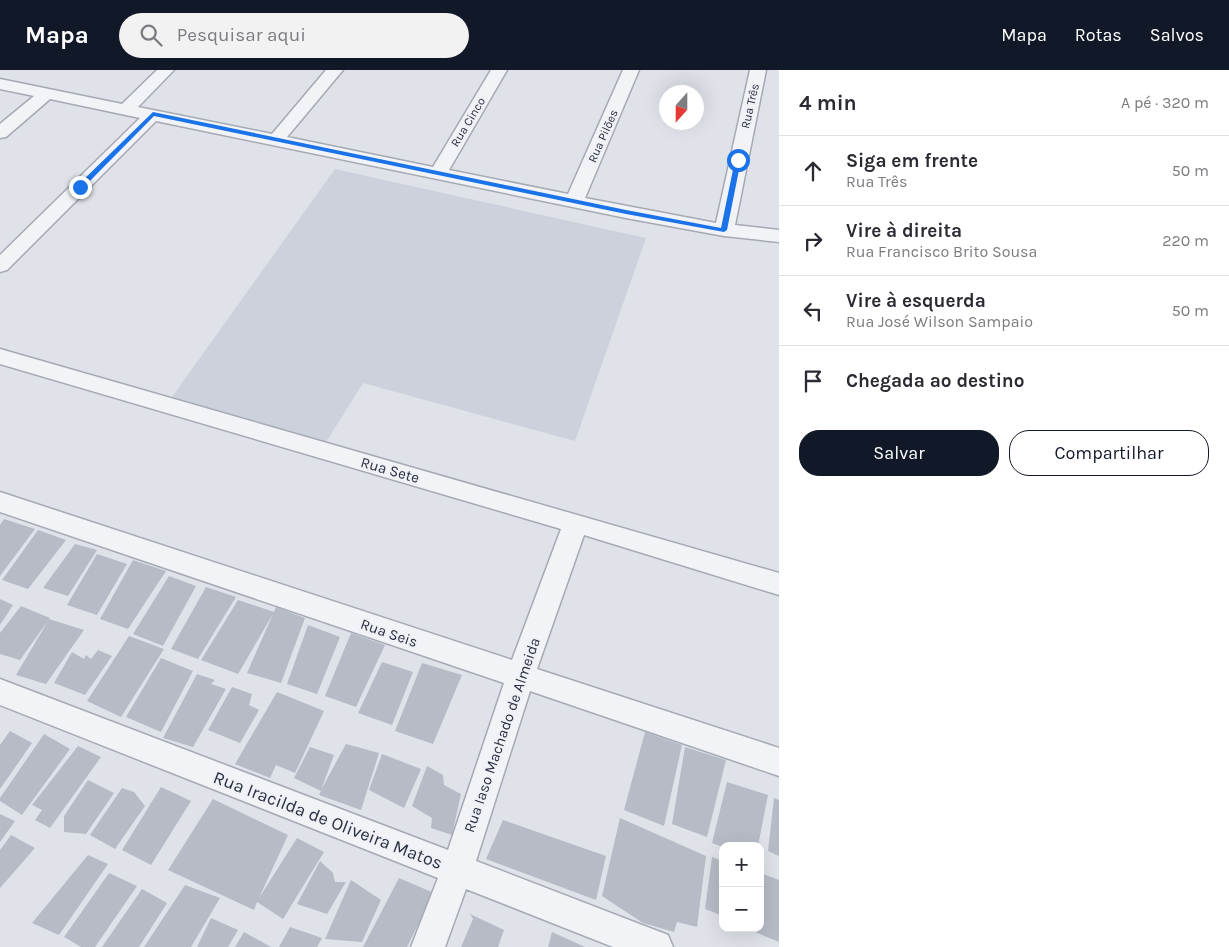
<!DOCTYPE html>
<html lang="pt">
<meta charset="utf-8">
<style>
body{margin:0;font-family:Karla,sans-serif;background:#f2f2f3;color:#2b2b33}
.controls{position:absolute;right:15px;bottom:15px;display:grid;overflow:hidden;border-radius:10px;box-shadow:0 5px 20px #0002}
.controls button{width:45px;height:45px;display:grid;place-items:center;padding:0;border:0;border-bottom:1px solid #e1e1e2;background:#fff;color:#2b2b33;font:25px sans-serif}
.compass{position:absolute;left:659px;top:15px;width:45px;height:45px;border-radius:50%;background:#fff;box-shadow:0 5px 20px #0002;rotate:201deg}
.stop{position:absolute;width:15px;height:15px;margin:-11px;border:4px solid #1a73e8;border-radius:50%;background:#fff}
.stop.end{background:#1a73e8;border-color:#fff;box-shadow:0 1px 5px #0008}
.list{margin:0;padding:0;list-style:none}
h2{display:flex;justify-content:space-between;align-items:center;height:65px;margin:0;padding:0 20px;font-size:21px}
h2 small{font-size:16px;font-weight:400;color:#7c7c81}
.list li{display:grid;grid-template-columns:32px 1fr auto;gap:15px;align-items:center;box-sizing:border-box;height:70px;padding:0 20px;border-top:1px solid #e1e1e2}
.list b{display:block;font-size:19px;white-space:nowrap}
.list p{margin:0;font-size:16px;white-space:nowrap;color:#7c7c81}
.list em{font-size:16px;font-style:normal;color:#7c7c81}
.actions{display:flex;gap:10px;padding:15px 20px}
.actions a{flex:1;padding:11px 0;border:1px solid #111827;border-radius:20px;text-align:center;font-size:18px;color:#111827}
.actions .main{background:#111827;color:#fff}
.icon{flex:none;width:28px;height:28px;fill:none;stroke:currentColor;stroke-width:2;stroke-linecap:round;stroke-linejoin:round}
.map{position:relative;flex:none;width:779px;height:877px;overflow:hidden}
header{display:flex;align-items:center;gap:30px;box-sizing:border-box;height:70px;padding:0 25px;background:#111827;color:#fff}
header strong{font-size:24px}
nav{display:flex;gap:28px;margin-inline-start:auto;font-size:18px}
.search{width:350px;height:45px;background:#f2f2f3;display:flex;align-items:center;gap:12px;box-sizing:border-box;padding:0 18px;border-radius:28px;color:#7c7c81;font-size:19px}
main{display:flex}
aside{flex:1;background:#fff}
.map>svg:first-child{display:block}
</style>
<header>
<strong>Mapa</strong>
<div class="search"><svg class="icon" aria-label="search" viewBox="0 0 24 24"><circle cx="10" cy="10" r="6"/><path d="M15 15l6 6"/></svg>Pesquisar aqui</div>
<nav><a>Mapa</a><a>Rotas</a><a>Salvos</a></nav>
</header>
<main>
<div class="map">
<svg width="779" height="877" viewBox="0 0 779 877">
<rect width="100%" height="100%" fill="#dfe2e9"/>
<path fill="#cdd1db" d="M335,99l311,69 -71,203 -212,-58 -40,64 -154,-46z"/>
<path fill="#b6bbc6" d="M4,449l31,10 -35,47v-51z
M38,460l28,10 -38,49 -26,-9z
M75,474l22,6 -29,46 -25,-8z
M97,484l30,10 -30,51 -30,-10z
M133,490l33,11 -38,58 -28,-10z
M169,506l27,10 -33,60 -30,-12z
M206,517l30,10 -38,62 -27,-10z
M0,529l13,6 -13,20z
M238,530l36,12 2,-5 29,11 -24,65 -34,-10 26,-59 -35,60 -37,-14z
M21,536l29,12 -1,1 35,11 -38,54 -30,-9 32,-54 -28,39 -20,-6v-21z
M308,555l32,12 -23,57 -30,-10z
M351,563l34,12 -29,62 -31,-11z
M129,566l35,13 -43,68 -34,-16z
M98,580l14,6 -27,39 -31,-12 18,-31 12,7 2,-4 5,4z
M161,588l32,13 -32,61 -35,-15z
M382,592l31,10 -21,53 -34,-12z
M422,593l40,12 -29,69 -38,-13z
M197,604l18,6 -4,4 15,5 -33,58 -30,-9z
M232,617l20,7 -3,11 10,5 -19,33 -32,-13z
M277,622l47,19 -29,62 -19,-8 -6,13 -35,-14z
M10,661l22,12 -32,46v-44z
M645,662l37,13 -18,81 -40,-16z
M44,664l26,15 -48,66 -22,-14v-3z
M346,674l33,9 -18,57 -42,-15 2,-4 -27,-13 16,-31 24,8 -13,35z
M78,676l23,11 -51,71 -15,-8 7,-10 -10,-5z
M685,677l41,13 -19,77 -35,-13z
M382,684l39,15 -17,39 -35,-18z
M427,696l16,9 1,10 17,9 -9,41 -21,-7 1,-10 -20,-12z
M88,710l26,13 -28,41 -22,-2v-16z
M727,712l41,13 -10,51 -35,1 -11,-4z
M161,717l30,14 -40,64 -29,-15z
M122,718l12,4 11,14 -30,43 -25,-14z
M774,728l5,2v56l-11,-5z
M213,729l75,36 -29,63 38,-60 27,14 -41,67 -26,-17 -3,8 -86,-40z
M0,744l15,7 -15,21z
M620,748l86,38 -9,71 -20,-5 -3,10 -31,-9 -41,-27z
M503,750l103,36 -10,44 -110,-41z
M11,765l24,13 -35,40v-38z
M88,785l20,9 -49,71 -27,-12z
M712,787l11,4v55l-18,-7z
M320,791l13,12 2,9h11l-19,32 -30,-10z
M109,803l28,13 -42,61h-14l-17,-10z
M760,803l19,7v62l-29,-12 2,-2h8z
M399,808l35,15 -27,54h-44z
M351,810l30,20 -19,42 -37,-3z
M185,815l35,13 -29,49h-47z
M142,819l25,14 -28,44h-37z
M470,844l34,16 -6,17h-37l12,-28z
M211,848l27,12 -10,17h-31z
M290,857l32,11 -5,9h-38z
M244,862l27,15h-36z
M552,862l33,15h-37z"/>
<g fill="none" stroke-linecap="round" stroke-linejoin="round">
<defs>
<path id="minor" d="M157,0h17l-36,37 134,27 54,-64h17l-56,67 146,30 58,-97h16l-58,100 119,24 55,-124h16l-54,128 131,25 34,-153h16l-31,155 44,5v12l-55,-6 -98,-18 -470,-97 -149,149 -7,2v-17l140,-137 -90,-19 -44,38 -6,1v-14l34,-28 -34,-7v-10l122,25z
M0,279l779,224v22l-195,-60 -47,134 242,79v28l-249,-85 -54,170 192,74 5,12h-60l-147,-58 -21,58h-34l27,-69 -438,-173v-26l448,171 56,-167 -504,-171v-20l512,168 49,-131 -561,-165z"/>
</defs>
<use href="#minor" stroke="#a4a9b3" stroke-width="3"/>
<use href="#minor" fill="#f2f3f7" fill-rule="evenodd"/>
</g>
<path fill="#1a73e8" d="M153,42l473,98 95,18 14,-68 3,-2 3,2 -14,70 -3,2 -98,-18 -472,-98 -71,72h-5v-3z"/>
<g text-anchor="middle" stroke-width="4.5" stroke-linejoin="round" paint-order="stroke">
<g font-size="12" fill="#282f40" stroke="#eff1f6">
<text transform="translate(750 36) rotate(-77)" y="4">Rua Três</text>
<text transform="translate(468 52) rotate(-59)" y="4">Rua Cinco</text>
<text transform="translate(603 66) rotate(-66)" y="4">Rua Pilões</text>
</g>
<g font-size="15" fill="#282f40" stroke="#eff1f6">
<text transform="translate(390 400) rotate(16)" y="5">Rua Sete</text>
<text transform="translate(389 563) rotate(19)" y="5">Rua Seis</text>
<text transform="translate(502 665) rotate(-71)" y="5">Rua Iaso Machado de Almeida</text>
</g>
<g font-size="18" fill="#282f40" stroke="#eff1f6">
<text transform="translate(328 750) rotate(21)" y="6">Rua Iracilda de Oliveira Matos</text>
</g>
</g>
</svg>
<div class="controls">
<button>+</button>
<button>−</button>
</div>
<svg class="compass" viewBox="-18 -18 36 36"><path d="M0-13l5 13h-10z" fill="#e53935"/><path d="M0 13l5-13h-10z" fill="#7c7c81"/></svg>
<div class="stop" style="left:738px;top:90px"></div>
<div class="stop end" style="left:80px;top:117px"></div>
</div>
<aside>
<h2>4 min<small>A pé · 320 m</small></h2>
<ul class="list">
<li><svg class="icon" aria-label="ahead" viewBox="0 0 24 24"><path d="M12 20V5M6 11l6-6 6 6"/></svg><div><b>Siga em frente</b><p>Rua Três</p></div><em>50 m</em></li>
<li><svg class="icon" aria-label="right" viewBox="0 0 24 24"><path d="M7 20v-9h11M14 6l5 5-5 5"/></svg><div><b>Vire à direita</b><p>Rua Francisco Brito Sousa</p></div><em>220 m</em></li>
<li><svg class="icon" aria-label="left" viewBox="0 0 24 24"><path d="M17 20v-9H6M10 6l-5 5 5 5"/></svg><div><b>Vire à esquerda</b><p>Rua José Wilson Sampaio</p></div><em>50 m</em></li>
<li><svg class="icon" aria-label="arrive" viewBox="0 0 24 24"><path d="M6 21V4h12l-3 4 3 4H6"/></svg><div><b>Chegada ao destino</b></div></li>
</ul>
<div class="actions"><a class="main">Salvar</a><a>Compartilhar</a></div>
</aside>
</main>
